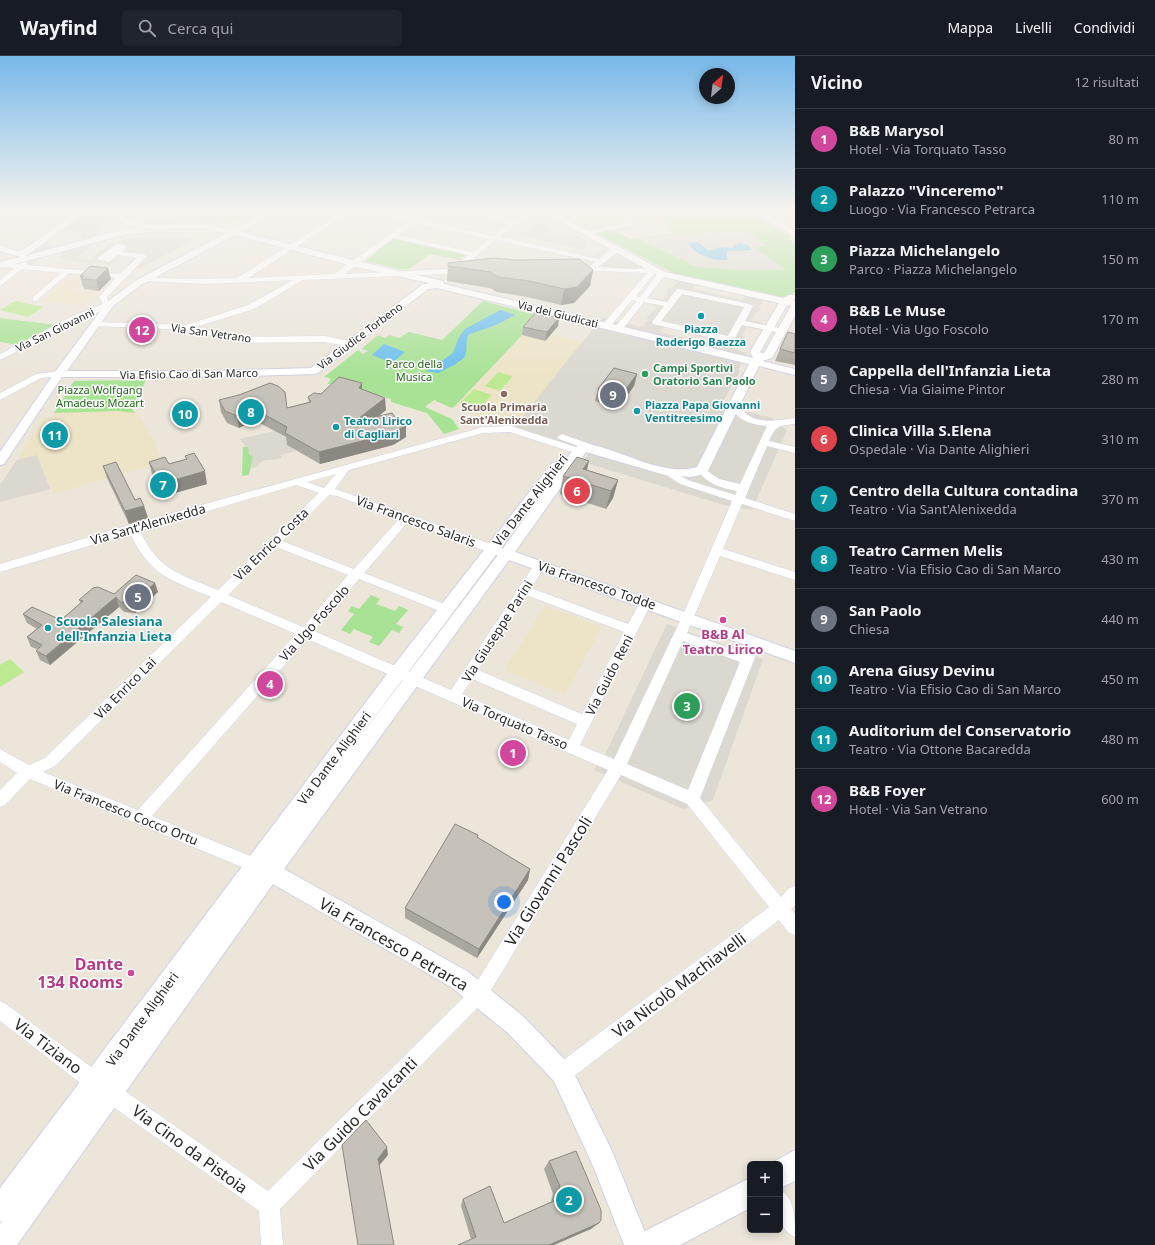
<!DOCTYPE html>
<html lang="it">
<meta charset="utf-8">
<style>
body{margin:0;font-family:"Noto Sans",sans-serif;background:#20242c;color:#f1f3f6}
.controls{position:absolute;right:12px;bottom:12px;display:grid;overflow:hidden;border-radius:6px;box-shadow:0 2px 10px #0003}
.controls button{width:36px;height:36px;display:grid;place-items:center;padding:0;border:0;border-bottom:1px solid #363941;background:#171b24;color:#f1f3f6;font:20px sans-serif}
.compass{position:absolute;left:699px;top:12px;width:36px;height:36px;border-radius:50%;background:#171b24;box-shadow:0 2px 10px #0003;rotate:28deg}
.you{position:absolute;left:504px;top:846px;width:14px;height:14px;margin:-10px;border:3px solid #fff;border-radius:50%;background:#1a73e8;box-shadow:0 0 0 6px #1a73e833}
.badge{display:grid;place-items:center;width:26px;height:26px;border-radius:50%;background:#9ea7f7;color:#fff;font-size:13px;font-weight:700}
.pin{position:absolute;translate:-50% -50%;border:2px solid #fff;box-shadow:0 1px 4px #0006}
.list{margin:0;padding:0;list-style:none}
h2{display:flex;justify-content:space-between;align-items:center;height:52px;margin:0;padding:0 16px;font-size:17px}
h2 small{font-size:13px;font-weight:400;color:#9ea1a6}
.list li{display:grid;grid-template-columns:26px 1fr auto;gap:12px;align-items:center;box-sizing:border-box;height:60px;padding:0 16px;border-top:1px solid #363941}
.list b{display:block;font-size:15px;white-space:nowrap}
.list p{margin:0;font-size:13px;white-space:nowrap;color:#9ea1a6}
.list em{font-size:13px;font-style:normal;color:#9ea1a6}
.icon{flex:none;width:22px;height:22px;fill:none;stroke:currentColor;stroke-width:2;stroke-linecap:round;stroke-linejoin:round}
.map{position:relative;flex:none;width:795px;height:1189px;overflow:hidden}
header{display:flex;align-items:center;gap:24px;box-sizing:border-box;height:56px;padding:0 20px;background:#171b24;border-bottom:1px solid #363941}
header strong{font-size:19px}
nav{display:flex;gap:22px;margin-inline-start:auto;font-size:14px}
.search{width:280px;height:36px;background:#20242c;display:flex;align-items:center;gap:10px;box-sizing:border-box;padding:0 14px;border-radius:6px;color:#9ea1a6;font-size:15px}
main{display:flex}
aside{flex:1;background:#171b24}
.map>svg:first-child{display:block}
</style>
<header>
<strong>Wayfind</strong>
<div class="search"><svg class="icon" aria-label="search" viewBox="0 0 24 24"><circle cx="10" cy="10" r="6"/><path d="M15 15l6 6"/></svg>Cerca qui</div>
<nav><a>Mappa</a><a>Livelli</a><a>Condividi</a></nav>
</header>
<main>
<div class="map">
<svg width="795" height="1189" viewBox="0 0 795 1189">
<rect width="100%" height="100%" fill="#ebe5da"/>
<path fill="#ede4c8" d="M200,153l-3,14 -52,2 -25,-13 -2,-2z
M234,153h34l-15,8 -20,-3z
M552,153h99l13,14 -25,2 -10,-2 -38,7z
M73,218l17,1 -16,16 22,2 -13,12 -40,-4z
M551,278l31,8 -62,78 -34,2 -31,-16 67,-71 23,6z
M122,355l10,2 5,-1 15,25 11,25 -110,32 -16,-39 -20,5 27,-43h8l2,-4z
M545,550l57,21 -37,68 -61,-25z"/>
<path fill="#f2d8d6" d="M200,153h34l-1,5h-33z"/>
<path fill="#a8e295" d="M378,153h44l-10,8z
M200,158h18l-3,8 -18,1z
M224,158l29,3 -7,3 -22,1z
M770,168l18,11 7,11v46l-13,5 -109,-24 -77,-40 16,-3 19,9 42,-6 2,1 94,-4 -4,-5z
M394,182l6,2 66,15 -6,5 -30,-6 -21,15h-10l-34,-8z
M483,245l57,15 -85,90 -3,2 -18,-8 -9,7 27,12 7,10 -15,5 -17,-21 -36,-11v-3l-50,-15h-14l3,-3v-3l-6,-1 34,-27 5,4 5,-3 -7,-2 17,-14 7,3 4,-3 10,3 10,-6 33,8z
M0,262l56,7 -38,20 -18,-3z
M146,324l-10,20 -8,3 7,10 -18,-2 -63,2 20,-32z
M243,391h5l5,11 -4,17 -7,1z
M371,539l9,4 -4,5 19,7 4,-5 9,4 -12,14 7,3 -4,6 -7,-3 -13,16 -10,-4 4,-5 -19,-8 -4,5 -9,-4 13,-16 -6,-3 4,-5 7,3z"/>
<path fill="#bce991" d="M749,155l21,19 -95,4 -17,-19z
M15,245l28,6 -15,10 -28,-7z
M498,316l15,4 -13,15 -15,-5z
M474,333l18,6 -13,14 -19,-6z
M10,603l14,13 -24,15v-22z"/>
<path fill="#dbd8d0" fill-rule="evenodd" d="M479,153h50l2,1 -21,9z
M94,156h7l14,9 -21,6 9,7 -19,5 -11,-9 -10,-1 23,-16z
M540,166l9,5 -3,1 7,4 4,-1 5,3 8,-2 17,9 -6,2 6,4 -5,2 -64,-14 7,-4 4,1 6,-4 -3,-1z
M748,175l19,15 -13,1 33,23h-50l-39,-3 -60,-28 37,-5z
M157,181h27l10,3 -54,28 -14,-2 8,-9 -12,-1 -10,9 -39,-4 -14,-4 4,-4 -3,-3 -15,5 -20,14 -25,-1v-6l13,-4 8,-7 19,-6 9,-5v5h13l5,3 28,-7 -18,17 14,2 17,-16 19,-5z
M604,194l12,5 32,15 -16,1 -50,-6 16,-12z
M678,225l17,4 -3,4 38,8 12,3 4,-4 17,4 -4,8 2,1 -2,3h-3l-5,8 12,3 -3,7 -13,-3 -5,9 3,1 -3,4 -3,-1 -5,9 12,4 -8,17 2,1 -19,34 51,13 15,12 -35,80 -28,-5 -141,-43 7,-11 -70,-20 -10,-10 10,-1 62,-78 21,-24 39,9 7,-8 -3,-1 12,-11 -11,-4 5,-5 11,2 6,-8h-2l2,-4 3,1zM664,271l22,5 -1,2 32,6 -3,5 -54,-13z
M275,375l13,8 -1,6 10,6 -17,4 2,3 -20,3 -6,6 -5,1 2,-12 -4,-1 -1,-8h-2l-6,-8z
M37,399l13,34 -50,13v-17l17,-25z
M667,568l96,35 -50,141 -30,9 -89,-39 12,-17z"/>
<path fill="#6cbfee" d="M694,186l5,1 9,7h5l7,-3 14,1 -1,-3h5v-2l10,2 4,5 -25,1v7l2,1c-11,4 -36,-4 -41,-16z
M500,254l15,5 -19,10 -26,9 -3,3 -1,17 -2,4 -10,7 -16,8 -12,-2 13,-8 14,-10 6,-16 6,-8z
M384,288l21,8 -13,11 -20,-8z"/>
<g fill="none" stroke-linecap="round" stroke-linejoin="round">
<defs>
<path id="minor" d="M347,153h8l-107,69 86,-4 74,-53 -50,-12h14l41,9 12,-9h8l-14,11 74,16 15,-12 -42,-15h11l36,12 32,-12 1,3 -31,12 -15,13 99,22 13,-11h6v4l-20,15 35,2 20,-1 4,2 -21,26 4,1 19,-25h3l4,2 -19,24 20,4 10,-13h3l69,15 4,2 -8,15 39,8 1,2 -4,2 -39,-8 -9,16 -3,1 -77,-18 -1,-2 12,-16 -20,-4 -23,29h-6v-4l22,-26 -5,-1 -23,28h-6v-4l44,-51 -74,-3h-3v-4h20l5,-4 -99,-22 -36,29h8v4l-165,7 -49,29 -58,18 47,10 82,-1 29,6 1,2 -4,3 -26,-5 -82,1 -56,-13 -91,-4 -4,-2 4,-2 90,3 62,-20 45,-25 -88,4 -60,-3 -4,-2 4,-2 45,2 47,-1zM415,167l74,16 -16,13 -75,-17zM393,182l76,17 -21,14 -104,5zM682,238l62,13 -16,29 -67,-15z
M738,153l21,1 34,20 2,9 -6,-7 -34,-19z
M630,166l3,2 -1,1 -47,10 -3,-2z
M117,187l11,3 -6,6 21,2 4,2 -40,41 1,4 6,3 -1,2 -34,14 -79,40v-6l73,-38 30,-12 -4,-7 17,-19 -47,-5 -33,28h-3v-4l28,-24 -39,-4 -22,17v-6l14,-12 -14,-1v-4l19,1 5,-2h3v3l93,9 17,-16 -19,-3 -9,7 -12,-3z
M59,315l4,3 -1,2 -21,2 -41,22v-7l36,-19z
M734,346c6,2 8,9 14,13 13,9 32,5 47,3v6c-16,2 -19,1 -26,17l26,6v6l-28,-7 -22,52 50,16v7l-53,-17 -19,45 72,23v8l-75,-24 -33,77 57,20 6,-14h10l1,3 -61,156 81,99 8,-9 6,-2v19l-4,4 4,5v21l-6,-2 -10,-13 -210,160 -7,3 -7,-3 -3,-7 3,-7 214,-159 -82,-103 -66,-29 -136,225 -205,209 3,36h-22l-2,-34 -171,-122 -88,-68v-20l6,3 96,71 166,116 205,-203 135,-218 -301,-131 -155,177 116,47 2,5 -2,5 -6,2 -6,-2 -226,-94 -25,26 -5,2v-17l17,-17 -17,-11v-13l29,16 16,-7 166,-161c-42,-18 -59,-20 -81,-63l-130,38v-8l129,-39 354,-98 28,-1 65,21 1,2 -1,2h-8l-58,-19 -27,1 -134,37 -14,19 76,26 99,36 2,3 -2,3h-8l-94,-35 -44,51 86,33 2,3 -2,3h-8l-83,-33 -45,52 137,59 85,-128 4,-1 6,4 -15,23 97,36 14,-25h8l2,3 -72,143 34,14 68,-142 50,-116 -52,-17 -18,-12 5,-3 21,11 47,15 2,-4c-16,-3 -30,-7 -40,-21l5,-3 17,12 21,5 27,-58c-17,-1 -29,-6 -38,-21zM336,418l-12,14 -17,-6zM296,429l23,8 -101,97c-38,-16 -59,-19 -78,-59zM329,439l8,1 62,23 -45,50 -72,-28zM276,491l72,28 -45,52 -75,-32zM526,539l98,37 -42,82 -104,-44zM221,546l75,32 -158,176 -95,-38 12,-6zM683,585l57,21 -52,128 -61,-26zM472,623l105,45 -8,16 -107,-46z
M562,378l36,13 1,2 -5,3 -35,-13 -2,-2z
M780,1134c15,8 15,29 15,47 -19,-8 -15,-29 -15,-47z"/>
<path id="tertiary" d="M80,153h10l-54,40 -11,7 102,-28h13c-14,-3 -23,-7 -33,-19h9c23,24 55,13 85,14 8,1 27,8 33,6 17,-5 29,-20 48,-20l-41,23 116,29 86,20 1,3 309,74 -3,-6 29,-49 -120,-27 -122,-67h11l117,63 118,26 6,-3h6v4l-2,2h2v15l-23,42 -10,3 33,8v6l-36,-9 -52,107 -15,4 -27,-2 -79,-23 -71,100 280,99v12l-286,-103 -225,309 183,102 57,46 46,48 42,86 38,94h-26l-31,-79 -39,-85 -46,-48 -57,-46 -178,-103 -256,361h-17v-21l2,-3 -2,1v-34l387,-514 165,-211 4,-1 6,4c5,-7 10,-18 18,-21 8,-3 19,2 27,4 25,8 64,27 90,18l52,-103 -312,-76 -9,1 -110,84 -4,1 -107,3h-145l-58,87 -4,1v-13l55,-80 52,-70 28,-21 91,-48 -26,-5 -55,1v4l-18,1 -127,34v-6l21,-5 -21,-6v-6l16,6 7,-1zM235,179l121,32 73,16 -7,2 -111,83 -104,3h-140l46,-65 28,-21zM787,249l4,1 -27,47h-2l-2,-1zM550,427l-49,68 -164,216z"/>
<path id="secondary" d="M795,1094v31l-15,7v-24h-10z
M750,1122v30l-70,37h-45l4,-11z"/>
</defs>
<use href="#minor" stroke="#cfd1e1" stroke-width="1"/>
<use href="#tertiary" stroke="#cfd1e1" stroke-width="2"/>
<use href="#secondary" stroke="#cfd1e1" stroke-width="2"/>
<use href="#minor" fill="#fff" fill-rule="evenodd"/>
<use href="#tertiary" fill="#fff" fill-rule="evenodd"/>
<use href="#secondary" fill="#fff" fill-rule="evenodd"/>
</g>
<path fill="#aaa79f" d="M448,207l145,7 -3,16 -16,17 -13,2 -34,-8 -30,-5 -7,-4 -43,-7z
M80,220l31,3 -12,12 -15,-2v-2h-1z
M558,270l-13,15 -23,-6 1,-8z
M795,278v31l-20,-4 5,-12z
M637,318l-3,12 -16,22 -23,-7 3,-12z
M362,334l24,20 -8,7 18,1 10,7v12l-13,8 -73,19 -33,-19 -1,-8 -32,-17 -15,8 -12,-5 -6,-11 -2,-12 68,8 22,-6 -1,-5 13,-3z
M185,400l22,28 -43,12 -12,-22 -3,-12 20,2 17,-5z
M103,410l32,34 9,6 4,12 -19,6 -22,-46z
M587,414l31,10 -5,18 -7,11 -46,-15 3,-18z
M155,527l3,9 -23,21 -11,-1 -5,-5 -69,58 -10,-5 -4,-9 1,-2 -6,-2 -4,-10 10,-8 -10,-6 -4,-9 38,6 20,-17 -2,-3 35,-6z
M477,781l53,32 -2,11 -51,78 -72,-40v-10z
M549,1105l42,68 -120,10 -10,-33 2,-7 41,24 47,-21 2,-8 -9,-25z"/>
<path fill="#8b8882" d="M108,212l3,11 -12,12 -3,-11z
M593,214l-3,16 -16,17 -13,2 3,-16z
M559,262l-1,8 -13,15 2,-9z
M637,318l-3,12 -16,22 3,-12z
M362,327v12l-3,-7z
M385,342l1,12 -31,24 -1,-12z
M252,352l2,12 -15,8 -2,-12z
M406,369v12l-13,8 -73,19 -1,-12z
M589,405l-4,18 -2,-10z
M205,415l2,13 -43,12 -3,-12z
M618,424l-5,18 -7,11 5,-18z
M144,450l4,12 -19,6 -4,-13z
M155,527l3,9 -23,21 -3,-9z
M116,541l3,10 -69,58 -4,-9z
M530,813l-2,11 -51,78 2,-9z
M387,1091l1,8 -10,12v-8z
M599,1167l-8,6 -37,16h-5z"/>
<path fill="#c6c2b9" stroke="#8b8882" d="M494,202l22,2 63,-1 14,11 -16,17 -13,2 -35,-8 -31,-4 -7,-5 -43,-6v-3z
M90,210l18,2 -12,12 -15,-1 3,-3h-4z
M536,256l23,6 -12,14 -24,-5z
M788,276l7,2v19l-15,-4z
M614,312l23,6 -16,22 -23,-7z
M339,321l23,6 -3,5 26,10 -31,24 38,-9 4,5 10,7 -13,8 -74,19 -34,-19 2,-6 -35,-19 -15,8 -12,-5 -6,-11 20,-5 31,-12 8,3 7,6 2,16 24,-6 -3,-5 6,-4 7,1z
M194,397l11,18 -44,13 -12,-22 16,-5 4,7 18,-5 -2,-3z
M577,401l12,4 -6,8 35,11 -7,11 -48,-15z
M116,406l19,38 5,-2 4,8 -19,5 -22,-45z
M136,519l19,8 -23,21 -12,-2 -4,-5 -70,59 -10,-5 6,-6 -15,-8 15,-12 -19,-11 9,-7 29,13 22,-19 -4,-1 14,-12 5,-1 16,7z
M455,768l23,11 -1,2 53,32 -51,80 -74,-41z
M366,1064l21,27 -9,12 16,86h-36l-16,-100z
M576,1095l25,59v10l-2,3 -50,22h-91l18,-8 -13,-38 27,-13 14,37 52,-23 4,-14 -11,-25z"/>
<linearGradient id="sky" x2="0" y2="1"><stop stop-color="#76b8ea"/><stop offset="0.48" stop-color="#f6f3ee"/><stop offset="1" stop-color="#f6f3ee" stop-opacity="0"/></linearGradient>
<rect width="795" height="320" fill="url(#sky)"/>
<g fill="#0f9aa8" stroke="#fff" stroke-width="1.5">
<circle cx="701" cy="260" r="4"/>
<circle cx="637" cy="355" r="4"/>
<circle cx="336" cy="371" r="4"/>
<circle cx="48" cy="572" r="4"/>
</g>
<circle fill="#2e9e5b" stroke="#fff" stroke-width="1.5" cx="645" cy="318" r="4"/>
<circle fill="#8d6e63" stroke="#fff" stroke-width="1.5" cx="504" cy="338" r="4"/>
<g fill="#d1479c" stroke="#fff" stroke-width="1.5">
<circle cx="723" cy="564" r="4"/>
<circle cx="131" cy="917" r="4"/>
</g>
<g text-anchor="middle" stroke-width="3" stroke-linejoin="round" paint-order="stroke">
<g font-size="11" fill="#282828" stroke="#fff">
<text transform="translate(558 258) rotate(14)" y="4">Via dei Giudicati</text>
<text transform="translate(55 274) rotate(-26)" y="4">Via San Giovanni</text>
<text transform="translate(211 277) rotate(8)" y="4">Via San Vetrano</text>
<text transform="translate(360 280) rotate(-37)" y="4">Via Giudice Torbeno</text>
<text transform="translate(189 318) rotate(-1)" y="4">Via Efisio Cao di San Marco</text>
</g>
<g font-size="11" font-weight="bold" fill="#0d838f" stroke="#fff" text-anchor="start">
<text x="701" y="277" text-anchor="middle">Piazza<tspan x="701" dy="13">Roderigo Baezza</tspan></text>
<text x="645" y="353">Piazza Papa Giovanni<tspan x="645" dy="13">Ventitreesimo</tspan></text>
<text x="344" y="369">Teatro Lirico<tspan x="344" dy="13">di Cagliari</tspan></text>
</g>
<g font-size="11" fill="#226419" stroke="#fff">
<text x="414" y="312">Parco della<tspan x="414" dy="13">Musica</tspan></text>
<text x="100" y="338">Piazza Wolfgang<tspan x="100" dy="13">Amadeus Mozart</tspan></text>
</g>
<g font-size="11" font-weight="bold" fill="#27864d" stroke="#fff" text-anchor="start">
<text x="653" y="316">Campi Sportivi<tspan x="653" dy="13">Oratorio San Paolo</tspan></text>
</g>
<g font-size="11" font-weight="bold" fill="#785e54" stroke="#fff">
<text x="504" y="355">Scuola Primaria<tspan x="504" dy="13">Sant'Alenixedda</tspan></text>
</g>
<g font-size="13" fill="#282828" stroke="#fff">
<text transform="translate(530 444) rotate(-52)" y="5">Via Dante Alighieri</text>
<text transform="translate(416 465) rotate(20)" y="5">Via Francesco Salaris</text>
<text transform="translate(148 468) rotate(-16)" y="5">Via Sant'Alenixedda</text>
<text transform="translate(271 488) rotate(-44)" y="5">Via Enrico Costa</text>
<text transform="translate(597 529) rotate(19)" y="5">Via Francesco Todde</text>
<text transform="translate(314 567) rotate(-48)" y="5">Via Ugo Foscolo</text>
<text transform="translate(497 575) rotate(-57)" y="5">Via Giuseppe Parini</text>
<text transform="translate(609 619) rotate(-63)" y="5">Via Guido Reni</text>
<text transform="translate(125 632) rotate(-45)" y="5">Via Enrico Lai</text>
<text transform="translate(515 667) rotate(23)" y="5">Via Torquato Tasso</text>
<text transform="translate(334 702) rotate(-53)" y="5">Via Dante Alighieri</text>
<text transform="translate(126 756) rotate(22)" y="5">Via Francesco Cocco Ortu</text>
<text transform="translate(142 963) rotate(-54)" y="5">Via Dante Alighieri</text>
</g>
<g font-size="13" font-weight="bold" fill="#0d838f" stroke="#fff" text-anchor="start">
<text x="56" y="570">Scuola Salesiana<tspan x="56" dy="15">dell'Infanzia Lieta</tspan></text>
</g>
<g font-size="13" font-weight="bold" fill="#b23c85" stroke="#fff">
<text x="723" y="583">B&amp;B Al<tspan x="723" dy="15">Teatro Lirico</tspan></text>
</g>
<g font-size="16" fill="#282828" stroke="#fff">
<text transform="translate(548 825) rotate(-58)" y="6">Via Giovanni Pascoli</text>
<text transform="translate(394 888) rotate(30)" y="6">Via Francesco Petrarca</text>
<text transform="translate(679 929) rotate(-37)" y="6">Via Nicolò Machiavelli</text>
<text transform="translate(48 990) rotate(37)" y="6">Via Tiziano</text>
<text transform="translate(360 1058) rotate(-45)" y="6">Via Guido Cavalcanti</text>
<text transform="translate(190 1093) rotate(36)" y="6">Via Cino da Pistoia</text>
</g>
<g font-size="16" font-weight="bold" fill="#b23c85" stroke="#fff" text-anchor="end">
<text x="123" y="914">Dante<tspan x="123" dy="18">134 Rooms</tspan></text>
</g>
</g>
</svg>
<div class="controls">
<button>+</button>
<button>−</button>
</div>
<svg class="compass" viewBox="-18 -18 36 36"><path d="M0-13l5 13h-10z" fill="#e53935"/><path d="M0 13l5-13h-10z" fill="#9ea1a6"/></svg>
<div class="you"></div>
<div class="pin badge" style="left:513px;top:697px;background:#d1479c">1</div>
<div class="pin badge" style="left:569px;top:1144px;background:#0f9aa8">2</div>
<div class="pin badge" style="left:687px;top:650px;background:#2e9e5b">3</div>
<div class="pin badge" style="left:270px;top:628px;background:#d1479c">4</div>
<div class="pin badge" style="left:138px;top:541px;background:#6b7280">5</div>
<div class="pin badge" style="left:577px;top:435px;background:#e0444e">6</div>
<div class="pin badge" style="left:163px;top:429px;background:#0f9aa8">7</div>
<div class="pin badge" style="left:251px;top:356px;background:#0f9aa8">8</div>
<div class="pin badge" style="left:613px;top:339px;background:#6b7280">9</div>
<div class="pin badge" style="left:185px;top:358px;background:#0f9aa8">10</div>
<div class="pin badge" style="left:55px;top:379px;background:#0f9aa8">11</div>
<div class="pin badge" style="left:142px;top:274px;background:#d1479c">12</div>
</div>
<aside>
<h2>Vicino<small>12 risultati</small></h2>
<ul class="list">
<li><span class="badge" style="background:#d1479c">1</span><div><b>B&amp;B Marysol</b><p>Hotel · Via Torquato Tasso</p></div><em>80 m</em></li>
<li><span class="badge" style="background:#0f9aa8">2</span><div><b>Palazzo &quot;Vinceremo&quot;</b><p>Luogo · Via Francesco Petrarca</p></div><em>110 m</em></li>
<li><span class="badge" style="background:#2e9e5b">3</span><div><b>Piazza Michelangelo</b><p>Parco · Piazza Michelangelo</p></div><em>150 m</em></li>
<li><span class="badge" style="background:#d1479c">4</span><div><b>B&amp;B Le Muse</b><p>Hotel · Via Ugo Foscolo</p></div><em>170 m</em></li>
<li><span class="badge" style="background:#6b7280">5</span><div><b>Cappella dell'Infanzia Lieta</b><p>Chiesa · Via Giaime Pintor</p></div><em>280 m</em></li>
<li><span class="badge" style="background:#e0444e">6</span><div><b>Clinica Villa S.Elena</b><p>Ospedale · Via Dante Alighieri</p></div><em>310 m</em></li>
<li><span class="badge" style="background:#0f9aa8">7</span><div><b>Centro della Cultura contadina</b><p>Teatro · Via Sant'Alenixedda</p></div><em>370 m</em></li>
<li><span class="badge" style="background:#0f9aa8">8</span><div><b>Teatro Carmen Melis</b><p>Teatro · Via Efisio Cao di San Marco</p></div><em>430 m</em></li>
<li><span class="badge" style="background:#6b7280">9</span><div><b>San Paolo</b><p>Chiesa</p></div><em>440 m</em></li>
<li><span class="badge" style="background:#0f9aa8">10</span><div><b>Arena Giusy Devinu</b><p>Teatro · Via Efisio Cao di San Marco</p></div><em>450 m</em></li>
<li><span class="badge" style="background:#0f9aa8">11</span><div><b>Auditorium del Conservatorio</b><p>Teatro · Via Ottone Bacaredda</p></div><em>480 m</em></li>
<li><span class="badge" style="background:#d1479c">12</span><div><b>B&amp;B Foyer</b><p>Hotel · Via San Vetrano</p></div><em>600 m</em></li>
</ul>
</aside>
</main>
